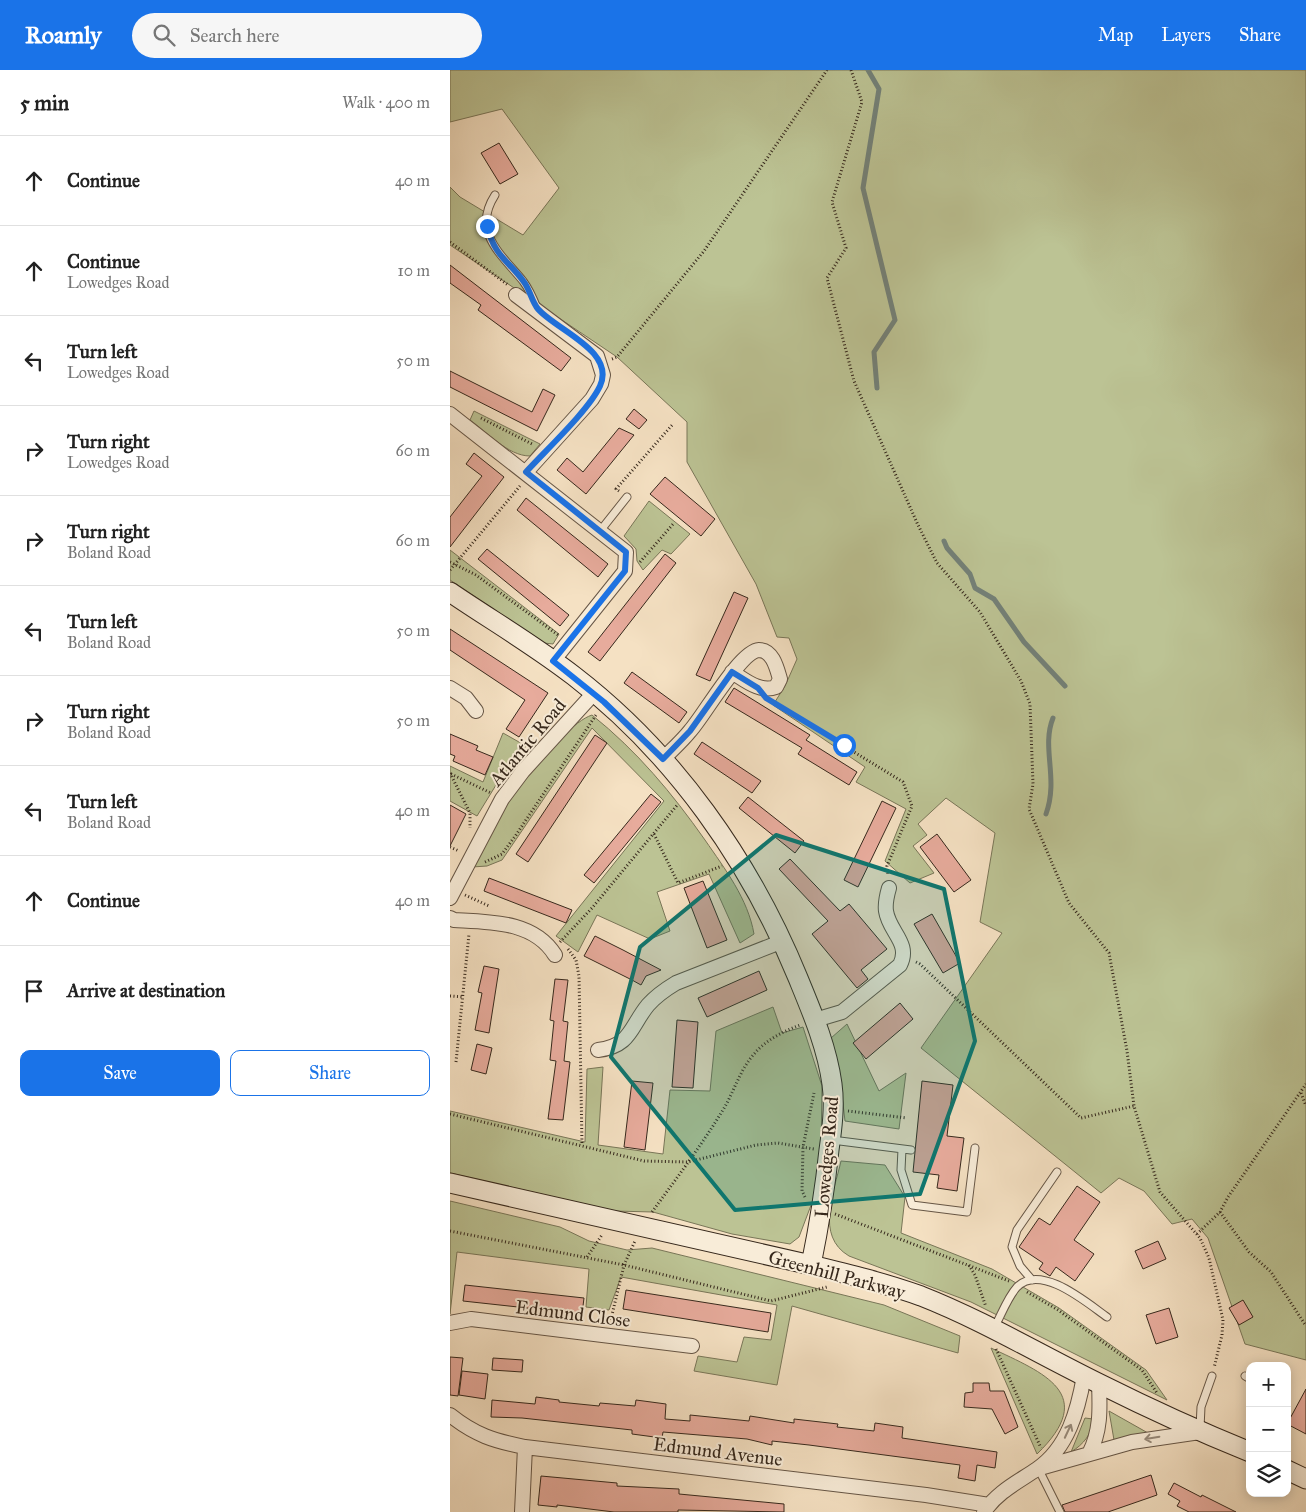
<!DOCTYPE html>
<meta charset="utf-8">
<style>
body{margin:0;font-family:"IM FELL Great Primer",serif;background:#f6f6f6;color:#222}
.controls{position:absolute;right:15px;bottom:15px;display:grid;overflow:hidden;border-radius:10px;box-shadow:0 2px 12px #0003}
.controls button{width:45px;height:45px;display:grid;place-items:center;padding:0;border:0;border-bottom:1px solid #e0e0e0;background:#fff;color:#222;font:25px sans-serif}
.stop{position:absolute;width:15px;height:15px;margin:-11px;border:4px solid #1a73e8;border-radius:50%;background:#fff}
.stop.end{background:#1a73e8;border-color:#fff;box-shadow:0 1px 5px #0008}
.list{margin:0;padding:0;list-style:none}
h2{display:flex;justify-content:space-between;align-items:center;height:65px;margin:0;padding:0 20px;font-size:21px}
h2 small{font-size:16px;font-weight:400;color:#767676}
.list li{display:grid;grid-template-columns:32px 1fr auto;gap:15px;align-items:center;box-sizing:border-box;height:90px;padding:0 20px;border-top:1px solid #e0e0e0}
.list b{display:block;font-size:19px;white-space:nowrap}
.list p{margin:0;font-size:16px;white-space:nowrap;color:#767676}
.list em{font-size:16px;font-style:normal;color:#767676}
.actions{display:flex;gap:10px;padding:15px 20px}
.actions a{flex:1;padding:11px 0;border:1px solid #1a73e8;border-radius:10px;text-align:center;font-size:18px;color:#1a73e8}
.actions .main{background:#1a73e8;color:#fff}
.icon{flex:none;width:28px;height:28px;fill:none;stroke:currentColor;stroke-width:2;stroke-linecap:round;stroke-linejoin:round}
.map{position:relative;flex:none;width:856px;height:1442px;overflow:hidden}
header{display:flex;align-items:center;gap:30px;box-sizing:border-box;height:70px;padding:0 25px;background:#1a73e8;color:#fff}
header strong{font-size:24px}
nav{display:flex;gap:28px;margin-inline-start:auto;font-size:18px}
.search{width:350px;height:45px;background:#f6f6f6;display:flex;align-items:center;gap:12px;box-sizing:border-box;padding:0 18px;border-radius:28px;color:#767676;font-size:19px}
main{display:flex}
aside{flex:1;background:#fff}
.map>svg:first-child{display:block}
</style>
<header>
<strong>Roamly</strong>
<div class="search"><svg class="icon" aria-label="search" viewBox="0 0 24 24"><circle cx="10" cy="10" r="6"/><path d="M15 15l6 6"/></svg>Search here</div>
<nav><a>Map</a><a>Layers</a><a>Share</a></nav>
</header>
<main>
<aside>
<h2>5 min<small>Walk · 400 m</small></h2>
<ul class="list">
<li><svg class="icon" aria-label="ahead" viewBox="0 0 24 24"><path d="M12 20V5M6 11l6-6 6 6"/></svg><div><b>Continue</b></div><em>40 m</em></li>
<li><svg class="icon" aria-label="ahead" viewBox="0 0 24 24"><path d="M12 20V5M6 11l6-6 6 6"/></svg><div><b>Continue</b><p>Lowedges Road</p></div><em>10 m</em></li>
<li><svg class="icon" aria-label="left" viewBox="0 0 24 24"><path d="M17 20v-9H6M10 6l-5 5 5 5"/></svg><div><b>Turn left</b><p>Lowedges Road</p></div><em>50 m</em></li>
<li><svg class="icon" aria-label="right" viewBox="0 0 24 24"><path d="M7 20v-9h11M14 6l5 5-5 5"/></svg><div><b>Turn right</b><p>Lowedges Road</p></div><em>60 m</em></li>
<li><svg class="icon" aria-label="right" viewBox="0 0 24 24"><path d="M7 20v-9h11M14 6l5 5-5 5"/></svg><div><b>Turn right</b><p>Boland Road</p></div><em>60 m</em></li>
<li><svg class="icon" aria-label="left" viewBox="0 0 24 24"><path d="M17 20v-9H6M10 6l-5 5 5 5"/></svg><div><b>Turn left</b><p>Boland Road</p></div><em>50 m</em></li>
<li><svg class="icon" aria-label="right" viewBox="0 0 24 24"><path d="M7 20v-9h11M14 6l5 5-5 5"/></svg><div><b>Turn right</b><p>Boland Road</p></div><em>50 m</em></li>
<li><svg class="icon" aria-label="left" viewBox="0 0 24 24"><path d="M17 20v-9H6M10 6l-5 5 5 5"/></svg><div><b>Turn left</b><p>Boland Road</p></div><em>40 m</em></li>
<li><svg class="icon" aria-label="ahead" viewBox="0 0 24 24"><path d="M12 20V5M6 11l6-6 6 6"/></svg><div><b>Continue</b></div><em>40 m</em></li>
<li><svg class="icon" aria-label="arrive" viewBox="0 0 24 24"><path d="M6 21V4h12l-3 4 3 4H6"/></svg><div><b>Arrive at destination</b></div></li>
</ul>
<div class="actions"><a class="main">Save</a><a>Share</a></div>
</aside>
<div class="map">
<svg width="856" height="1442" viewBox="0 0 856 1442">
<rect width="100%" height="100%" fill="#f5e1c3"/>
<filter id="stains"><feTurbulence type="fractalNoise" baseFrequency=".004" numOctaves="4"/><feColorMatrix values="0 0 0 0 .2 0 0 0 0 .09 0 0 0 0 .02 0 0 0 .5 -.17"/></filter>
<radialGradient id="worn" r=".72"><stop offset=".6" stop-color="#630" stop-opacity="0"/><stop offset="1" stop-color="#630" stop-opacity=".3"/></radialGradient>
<path fill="#bcc394" stroke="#797658" d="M0,0h856v1290l-61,-16 -37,-106 -16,-19 -20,5 -28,-33 -25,-13 -18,15 -180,-145 81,-115 -22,-11 15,-89 -49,-35 -28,26 9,11 -14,11 21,27 -24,10 -25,-22 21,-52 -50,-27 9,-15 -92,-62 12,-19 12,-27 -8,-21 -12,-1 -21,-53 -69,-122v-40l-70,-65 -167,-112v-58l10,10 63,38 36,-47 -57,-79 -52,13z
M24,341l66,33 -10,12c-22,0 -43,-24 -60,-36z
M199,431l41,33 -19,20 -9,-4 -19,20 -6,-9 -1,-12 -12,-13z
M0,480l109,84 -6,10 -9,-1 -94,-63z
M142,645c45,36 80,78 113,125 20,29 43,59 49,94l-14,9 -31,-69 -52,18 13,39 -20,8 -53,-24 -19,37 -22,-16 108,-135 -72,-73 -90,132 -15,6 -15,1c11,-35 86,-141 120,-152z
M53,663l23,13 -30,39 -19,31 -27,-15v-35l33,16z
M323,937l9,26 21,-6 19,59 -1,64 -8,50 -14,37 -9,7 -58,-10 -79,-22 -39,-1 -164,-38v-62l135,31 2,-73 16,-2 -5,78 65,9 7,-64 40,1 6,-60z
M397,954l32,67 27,-18 -7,56 -54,-8 -5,-43 -9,-40z
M391,1091l44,4 20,32 -4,36 91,36 67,39 87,62 21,30 -196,-98 -122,-46c-34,-20 -15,-64 -8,-95z
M0,1131l110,26 29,14 38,9 25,-2 232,57 76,31 -2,17 -166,-47 -15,79 -83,-14 4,-15 39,6 7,-25 27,3 6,-35 -156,-28 -12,33 -23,-3 3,-38 -132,-17 -7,62z
M541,1278c53,25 108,46 46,106z
M659,1341l39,22 -34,7z
M635,1348l8,1c-1,15 -9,25 -22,33z"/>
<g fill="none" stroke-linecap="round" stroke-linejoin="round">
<path stroke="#738178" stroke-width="5" d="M418,0l11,19 -16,99 32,132 -21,32 3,36
M494,471l3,7 23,26 5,14 19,11 30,43 41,44
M596,744c13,-36 -5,-66 7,-96"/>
</g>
<path fill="#e7ab9c" stroke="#36281c" d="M49,73l19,31 -18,10 -19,-31z
M0,195l121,93 -10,13 -83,-61 3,-5 -31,-22z
M0,301l82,41 11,-23 12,6 -18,36 -87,-44z
M184,339l13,11 -8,9 -13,-10z
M169,358l15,7 -48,59 -29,-24 10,-12 16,14z
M24,383l30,24 -54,70v-30l32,-41 -16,-12z
M215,407l50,42 -14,17 -51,-42z
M76,428l82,66 -10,13 -81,-67z
M37,479l82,66 -9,11 -82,-67z
M215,484l11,9 -76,98 -12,-9z
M284,522l14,6 -38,83 -14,-6z
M0,559l98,64 -29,44 -13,-8 19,-29 -75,-50z
M182,602l55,40 -8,11 -55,-40z
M284,618l76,47 -4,5 51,32 -8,13 -51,-31 4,-6 -77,-46z
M0,664l28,12 -2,4 17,7 -8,18 -32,-14 2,-5 -5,-2z
M145,665l12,8 -79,119 -12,-8z
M252,672l59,39 -9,12 -58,-39z
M201,724l10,8 -67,81 -10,-8z
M298,727l56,44 -9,12 -56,-45z
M432,731l14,7 -38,79 -14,-7z
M0,735l16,9 -16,32z
M487,764l34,46 -17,12 -34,-45z
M340,789l50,52 9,-7 38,45 -26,21 7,9 -11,9 -45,-54 16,-13 -49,-52z
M39,808l83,32 -6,13 -82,-32z
M253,811l24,59 -20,8 -23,-60z
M482,844l28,49 -17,10 -29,-49z
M145,866l28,14 38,20 -15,6 -5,9 -9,-5 -48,-24z
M34,896l15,3 -10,64 -14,-3 7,-37 -4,-1z
M309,901l8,19 -60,27 -9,-19z
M105,909l13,1 -5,41 5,1 -4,39 6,1 -7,58 -15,-1 8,-58 -6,-1 4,-39 -4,-1z
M450,933l13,16 -47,40 -13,-16z
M227,950l21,2 -5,66 -21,-1z
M27,974l15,4 -6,26 -15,-4z
M182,1011l21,2 -8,67 -21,-3z
M472,1011l31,4 -6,51 17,2 -7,53 -20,-3 2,-13 -26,-3z
M627,1116l23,16 -26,38 20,14 -19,27 -19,-14 -6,9 -11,-7 4,-6 -24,-16 20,-29 11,7z
M708,1171l8,18 -23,10 -8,-18z
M15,1215l119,13 -2,16 -119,-13z
M176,1220l145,23 -3,19 -145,-23z
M793,1230l10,17 -14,8 -10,-17z
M719,1238l9,29 -22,7 -10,-29z
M0,1287l13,1 -5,38 -8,-1z
M43,1288l30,2 -1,12 -30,-2z
M12,1301l26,3 -3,25 -26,-4z
M523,1313h16l1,8h14l14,36 -13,7 -13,-25 -28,-2 1,-14 8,-1z
M856,1319v45l-19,-10z
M86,1327l23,3v2l40,4 1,-3 35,3 1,-6 30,4 -1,15 25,2v-6l59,6 1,-5 44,7v-4l44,5 -1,3 37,4 1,-8 28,4 -1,11 95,14 -2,16 -18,-3 -2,16 -17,-3 2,-13 -151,-20 -37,-4v4l-25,-6 -84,-7 -1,6 -30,-4v-4l-110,-12 -31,-1 1,-17 43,4z
M701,1405l6,20 -49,17h-43l-3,-7z
M91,1406l76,7v3l62,3v5l105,10v8l-106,-2v2h-64l-57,-7v2l-19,-2z
M724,1413l27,14 1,-2 34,17h-47l-12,-6 3,-5 -12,-7z"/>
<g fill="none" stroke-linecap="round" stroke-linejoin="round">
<defs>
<path id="lane" d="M45,125c-24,37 7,60 28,86 6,8 10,17 14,27
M150,461l27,-34
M382,1070l79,10
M452,1079l-1,21 11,35 55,7 8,-64
M582,1210l-12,-14 -8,-19 5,-17 40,-58
M544,1258c7,-12 13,-30 23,-41 24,-24 70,16 90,30
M795,1306l5,3
M750,1358l1,-21 11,-31
M588,1398l22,44"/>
<path id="street" d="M66,225l81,61 6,19 -2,9 -9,15 -66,73
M0,344l176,138 -1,19 -72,90
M0,618l16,10 10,13
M213,689c9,-9 19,-18 27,-28 14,-15 50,-80 69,-81 14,0 18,19 21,29l-4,8c-16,6 -31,-7 -44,-15
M0,828l52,-99 21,-28 71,-78
M0,848l4,2c37,2 80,1 101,35
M365,950l27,-8 58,-47c11,-22 -11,-33 -14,-54 -1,-7 1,-16 3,-23
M148,980c33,-4 32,-23 50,-45 8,-9 18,-16 28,-22l107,-42
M0,1253l21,-4 221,27
M0,1345c25,20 44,26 75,32l401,48 63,10
M639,1384c12,-23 11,-45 10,-71
M590,1398l92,-26 68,-10
M72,1442l3,-65
M534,1442c13,-20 34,-30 53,-43 31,-21 41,-59 47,-93"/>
<path id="secondary" d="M0,522c41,28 84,53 124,84 100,77 176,185 224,302 14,34 29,69 34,106 3,22 0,45 -3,66 -4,39 -10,76 -18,115
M0,1113l361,82c37,9 74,18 110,31 61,24 118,58 177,87 50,25 100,48 152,69
M837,1400l19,9"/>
</defs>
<use href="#lane" stroke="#665646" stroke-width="9"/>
<use href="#street" stroke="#665646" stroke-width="16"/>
<use href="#secondary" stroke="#36281c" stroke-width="21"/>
<path stroke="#36281c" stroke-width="3" stroke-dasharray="1 2.5" stroke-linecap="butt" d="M401,0l11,32 -30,100 14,46 -19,30 27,103 64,144 19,38 43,49 41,69 9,23 3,80 -4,25 40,94 40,50 18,98 7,55 26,86 40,46 9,20 14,62 -1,15 -8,33
M0,172l58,43
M162,289l5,-2 87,-106 123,-181
M31,348l53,27
M169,421l-3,-2 57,-65
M0,492l26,13 82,60
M190,492l34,-39
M0,500l70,-84
M324,633l129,79 9,24 -25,60 1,9
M0,703l20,40v15
M1,704l40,19
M204,764l24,49 44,-17
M0,777l9,4
M35,792l17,-8 14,-19 80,-120
M15,825l24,11
M110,872l32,-34 86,-104
M118,879l8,11 3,16 3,169
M466,892l4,2 161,154 53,-12
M0,926l13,1
M6,992l13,-128
M851,1023l5,13
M398,1041l59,7
M0,1044l194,47 44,1 68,-17 22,-2 36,6
M355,1127l-3,-6 1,-44 11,-54
M202,1142c24,-33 49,-66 71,-102 11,-18 17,-41 32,-57 11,-13 29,-22 45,-28
M770,1142l29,40 22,20 35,54
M385,1144l174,67
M0,1161l174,34 147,36 56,-14
M747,1164l23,-22 8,-15 78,-113
M137,1187l15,-22
M519,1195l6,10 11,32
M577,1222l31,18 84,60 15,23
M160,1253l14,-58 11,-24
M546,1279l45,99"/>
<use href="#lane" stroke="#f8ecd8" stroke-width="7"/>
<use href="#street" stroke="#f8ecd8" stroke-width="14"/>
<use href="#secondary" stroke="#f8ecd8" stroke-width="19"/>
</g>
<defs><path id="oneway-shaft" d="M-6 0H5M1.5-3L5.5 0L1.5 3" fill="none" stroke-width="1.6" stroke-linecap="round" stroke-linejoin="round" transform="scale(1.25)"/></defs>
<g stroke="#978a7a">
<use href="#oneway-shaft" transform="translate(618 1361) rotate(-65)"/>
<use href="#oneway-shaft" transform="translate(702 1368) rotate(170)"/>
</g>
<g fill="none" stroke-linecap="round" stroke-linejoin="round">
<path stroke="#1a73e8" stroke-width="6" d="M37,156c8,31 20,33 37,56 6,8 8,20 14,27 18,21 78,42 62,77 -11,24 -55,65 -74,86l100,80 -1,19 -72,90 51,41 59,57 27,-28 42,-59 26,16 8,10 78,47"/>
</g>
<path fill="#0f766e" fill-opacity="0.2" stroke="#0f766e" stroke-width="4" stroke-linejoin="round" d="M326,765l168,54 31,152 -55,153 -185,16 -124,-153 29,-110z"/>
<g text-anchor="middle" stroke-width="4" stroke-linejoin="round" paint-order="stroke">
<g font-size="19" fill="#36281c" stroke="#f8ecd8">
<text transform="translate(77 672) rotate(-50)" y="7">Atlantic Road</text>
<text transform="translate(376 1087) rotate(-85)" y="7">Lowedges Road</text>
<text transform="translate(387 1204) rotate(15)" y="7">Greenhill Parkway</text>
<text transform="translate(123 1243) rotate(7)" y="7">Edmund Close</text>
<text transform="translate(268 1381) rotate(7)" y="7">Edmund Avenue</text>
</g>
</g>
<rect width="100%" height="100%" filter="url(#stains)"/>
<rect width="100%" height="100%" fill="url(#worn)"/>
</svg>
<div class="controls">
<button>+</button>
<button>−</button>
<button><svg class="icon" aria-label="layers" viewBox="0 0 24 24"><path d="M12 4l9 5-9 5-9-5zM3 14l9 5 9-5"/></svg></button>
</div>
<div class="stop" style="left:394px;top:675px"></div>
<div class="stop end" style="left:37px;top:156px"></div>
</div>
</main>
